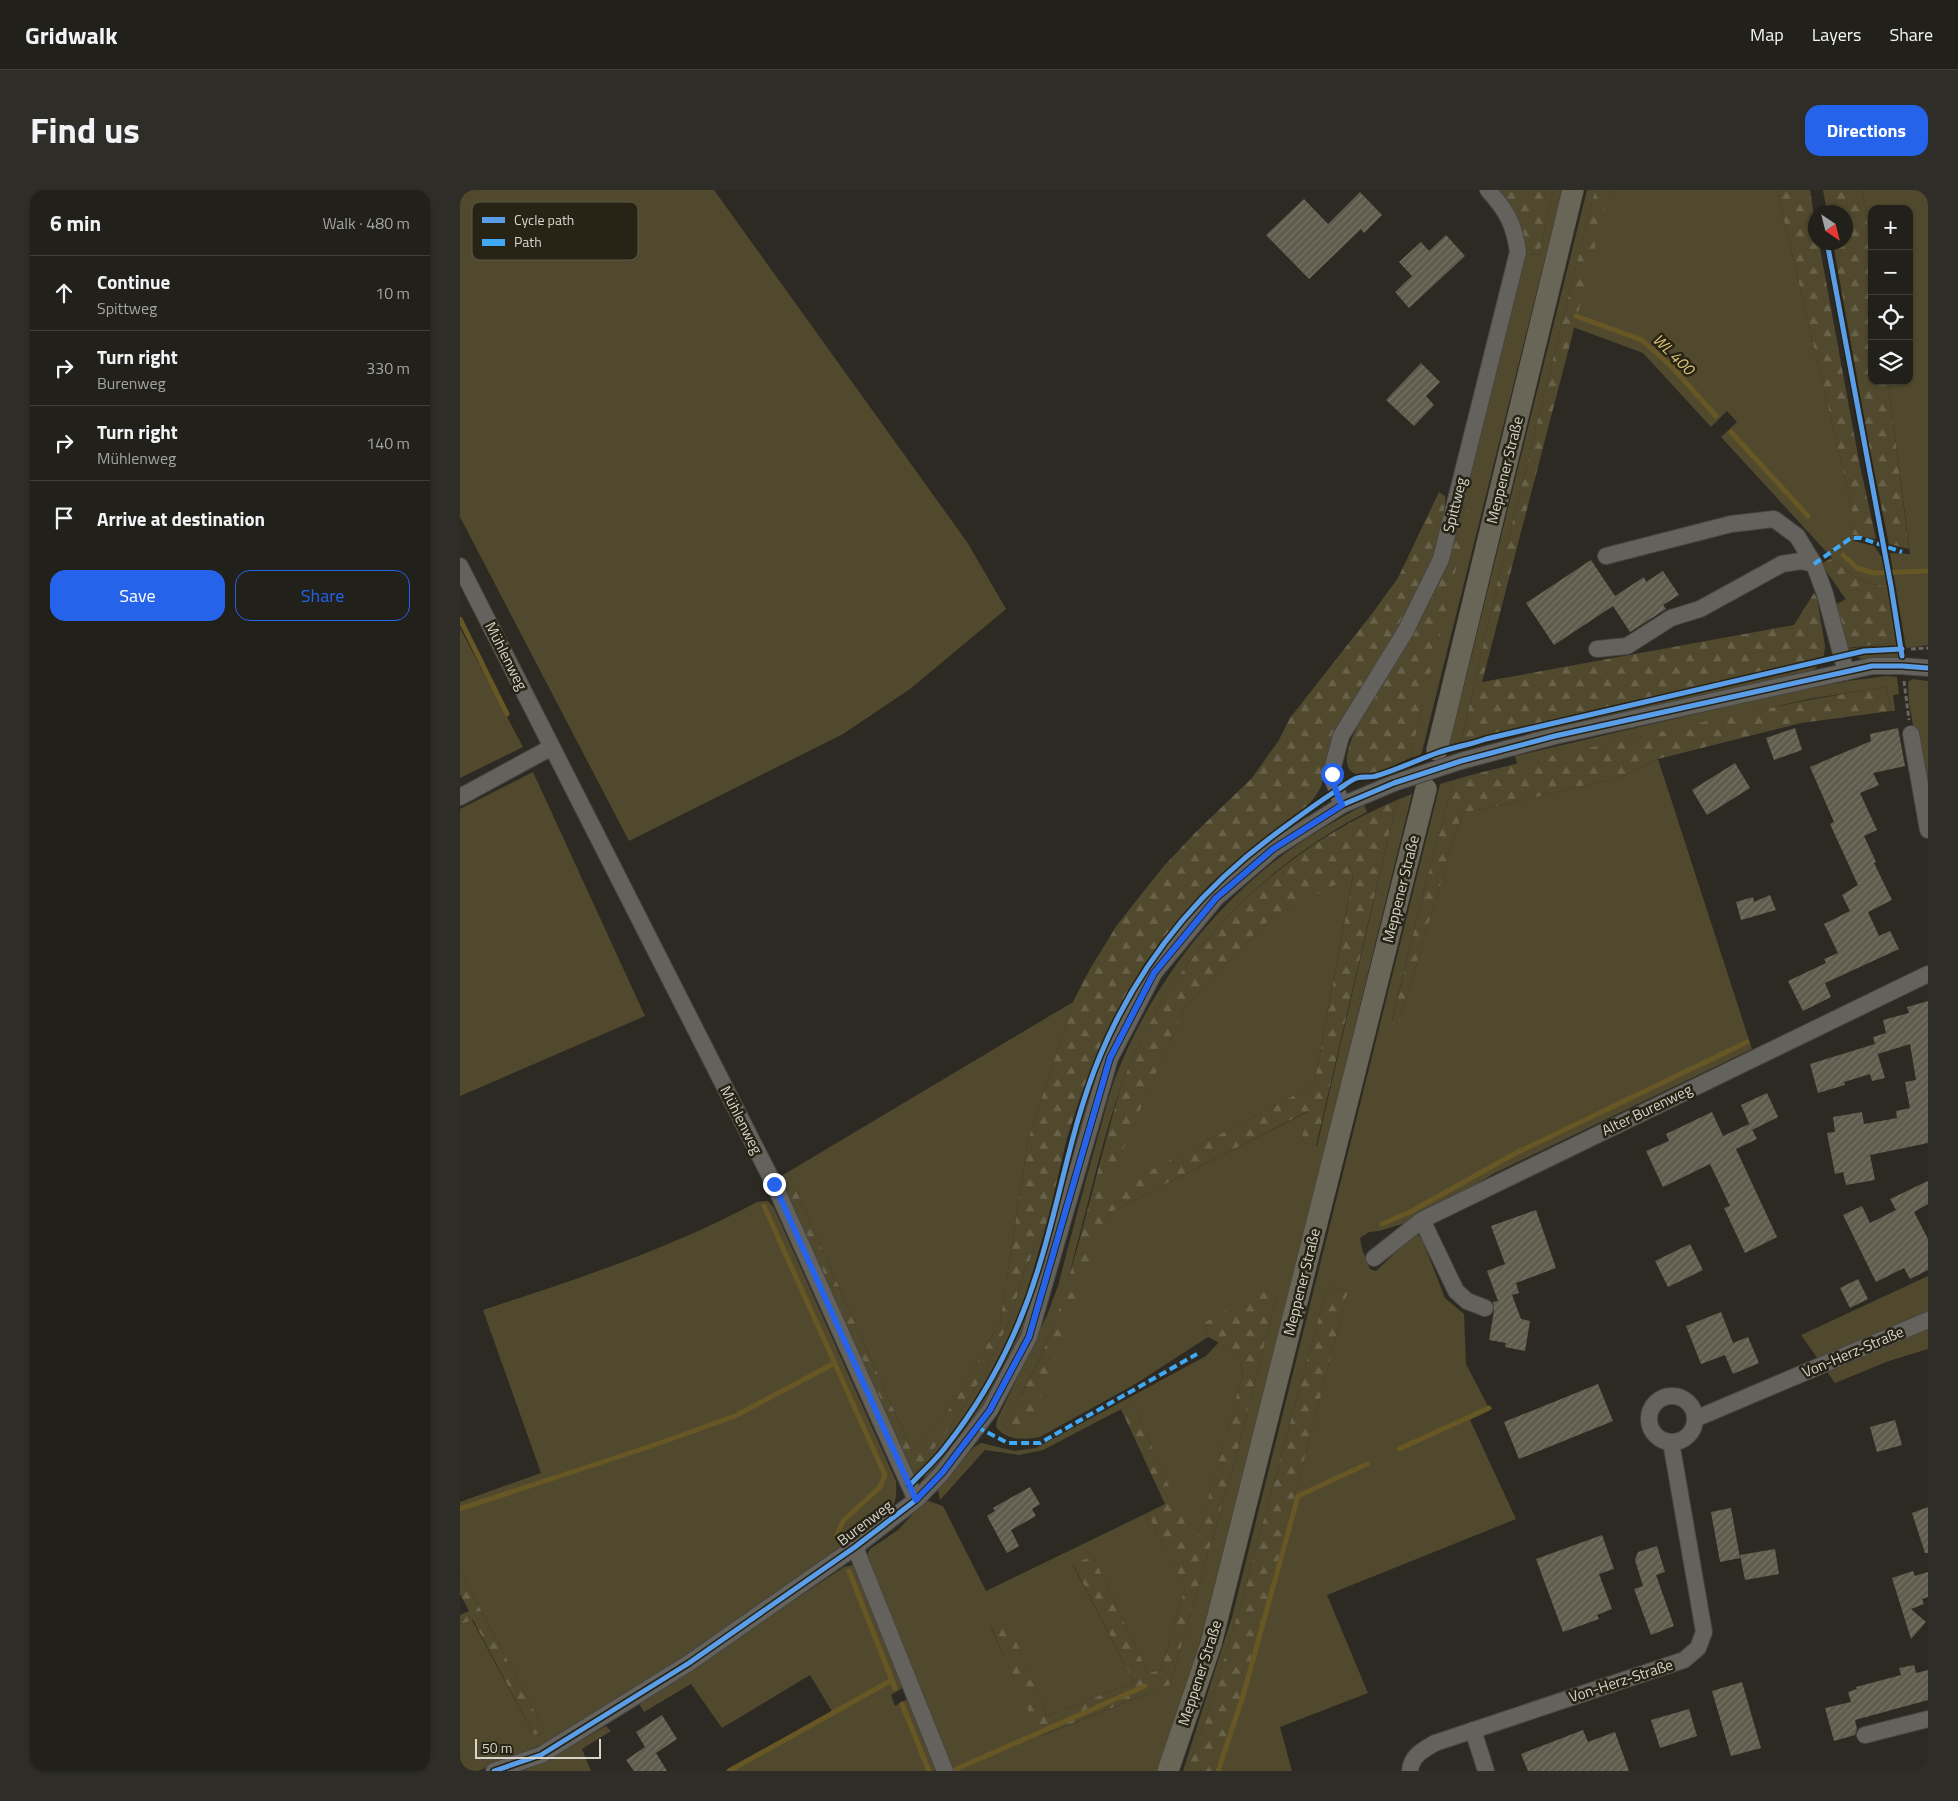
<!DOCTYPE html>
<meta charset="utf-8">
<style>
body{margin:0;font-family:"Titillium Web",sans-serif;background:#2e2d27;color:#f1f3f6}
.controls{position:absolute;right:15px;top:15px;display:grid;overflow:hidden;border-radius:10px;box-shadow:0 1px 4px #0004}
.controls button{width:45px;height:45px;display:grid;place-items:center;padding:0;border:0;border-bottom:1px solid #3f3e39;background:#22201a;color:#f1f3f6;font:25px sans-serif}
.compass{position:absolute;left:1348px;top:15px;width:45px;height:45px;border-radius:50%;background:#22201a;box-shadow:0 1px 4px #0004;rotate:145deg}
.scale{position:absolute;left:15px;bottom:12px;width:126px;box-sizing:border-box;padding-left:5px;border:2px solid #d7d4cc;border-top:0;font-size:14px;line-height:18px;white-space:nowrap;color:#d7d4cc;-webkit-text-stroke:4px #272315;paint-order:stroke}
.stop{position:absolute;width:15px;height:15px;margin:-11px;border:4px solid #2563eb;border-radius:50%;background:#fff}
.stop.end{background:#2563eb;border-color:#fff;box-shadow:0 1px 5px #0008}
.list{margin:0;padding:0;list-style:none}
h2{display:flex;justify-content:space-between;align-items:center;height:65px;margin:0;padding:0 20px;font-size:21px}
h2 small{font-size:16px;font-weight:400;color:#a2a3a2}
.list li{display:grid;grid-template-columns:32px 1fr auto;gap:15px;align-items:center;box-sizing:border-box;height:75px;padding:0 20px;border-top:1px solid #3f3e39}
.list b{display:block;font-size:19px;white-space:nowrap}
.list p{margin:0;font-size:16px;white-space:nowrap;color:#a2a3a2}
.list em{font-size:16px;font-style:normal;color:#a2a3a2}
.actions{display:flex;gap:10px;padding:15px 20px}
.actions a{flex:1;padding:11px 0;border:1px solid #2563eb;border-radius:15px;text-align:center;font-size:18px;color:#2563eb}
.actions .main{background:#2563eb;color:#fff}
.icon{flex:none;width:28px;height:28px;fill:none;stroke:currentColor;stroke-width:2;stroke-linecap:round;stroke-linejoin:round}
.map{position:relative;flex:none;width:1468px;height:1581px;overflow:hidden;border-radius:15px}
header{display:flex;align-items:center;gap:30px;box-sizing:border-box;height:70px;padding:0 25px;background:#22201a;border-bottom:1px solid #3f3e39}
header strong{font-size:24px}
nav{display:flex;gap:28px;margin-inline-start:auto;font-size:18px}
.intro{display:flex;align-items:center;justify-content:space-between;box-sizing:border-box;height:120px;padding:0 30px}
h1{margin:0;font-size:35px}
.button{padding:12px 22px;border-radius:15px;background:#2563eb;color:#fff;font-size:18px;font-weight:700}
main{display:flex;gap:30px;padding:0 30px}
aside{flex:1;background:#22201a;border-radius:15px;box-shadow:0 1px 4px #0004}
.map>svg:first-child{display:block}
</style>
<header>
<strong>Gridwalk</strong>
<nav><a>Map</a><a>Layers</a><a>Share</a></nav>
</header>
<div class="intro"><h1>Find us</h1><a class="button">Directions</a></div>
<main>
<aside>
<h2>6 min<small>Walk · 480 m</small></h2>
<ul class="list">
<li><svg class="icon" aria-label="ahead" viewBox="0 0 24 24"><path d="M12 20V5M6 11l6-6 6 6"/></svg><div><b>Continue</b><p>Spittweg</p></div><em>10 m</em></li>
<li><svg class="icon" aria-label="right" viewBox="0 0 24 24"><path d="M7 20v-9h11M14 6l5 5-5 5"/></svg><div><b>Turn right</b><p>Burenweg</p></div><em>330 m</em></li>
<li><svg class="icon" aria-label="right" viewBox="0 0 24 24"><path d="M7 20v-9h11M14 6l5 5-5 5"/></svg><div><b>Turn right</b><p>Mühlenweg</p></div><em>140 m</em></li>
<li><svg class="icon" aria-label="arrive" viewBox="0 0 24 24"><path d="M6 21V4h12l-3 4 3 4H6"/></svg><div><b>Arrive at destination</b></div></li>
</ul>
<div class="actions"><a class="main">Save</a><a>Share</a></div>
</aside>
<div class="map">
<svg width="1468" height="1581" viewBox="0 0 1468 1581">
<defs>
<pattern id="forest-firs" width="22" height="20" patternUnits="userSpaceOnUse" patternTransform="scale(1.25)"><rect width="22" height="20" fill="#51492e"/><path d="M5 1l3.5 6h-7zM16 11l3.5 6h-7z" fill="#69624b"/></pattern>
<pattern id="building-hatch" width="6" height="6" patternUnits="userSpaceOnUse" patternTransform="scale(1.25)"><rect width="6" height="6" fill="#605c4d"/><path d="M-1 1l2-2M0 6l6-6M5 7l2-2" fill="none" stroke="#767265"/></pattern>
</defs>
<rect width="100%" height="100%" fill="#2d2a23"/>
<path fill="#51492e" d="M0,0h254l253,352 39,67 -96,80 -67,45 -214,107 -169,-324z
M1093,0h9l-140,562 -2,3 -10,3 59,-247 -10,-2 67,-255 13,1z
M1127,0h8l-97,390 -37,163 -12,3z
M1150,0h167l74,314 3,37 20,5 9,13 4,27c-26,-2 -36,-12 -55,-28l-111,-121 16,-15 -10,-11 -16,16 -68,-74 -70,-26z
M1403,0h65v455l-22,3 -16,-95 20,1 -22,-173h21v-172h-37v50z
M0,438l63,119 -63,31z
M1437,450l1,7 -27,1 -20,4 -5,-3 44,-6z
M1438,462v5l-36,2 -8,-3z
M1360,473l-5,6 -10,4 -275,61 -1,-3z
M1426,486l11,1 2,17 -6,1 2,16h-4l-5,-24 -77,12 -292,65 -2,-8 266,-62 67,-13z
M1452,489l16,2v123l-19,-101 -1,-21z
M1198,569l94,290 -259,125 -59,36 -22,11 -33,10 -10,1 -9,6 2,11 8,20 6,2 40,-38 6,6 23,59 19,16 2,50 24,46 -20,10 46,99 -189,76 41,98 -88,34 12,44h-77l32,-93 101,-387 -21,-4 -85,313 -35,115 -21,56h-3l49,-154 208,-833 14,-4 -29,106 -33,134 7,2 63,-209 45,-9 116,-28z
M73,582l112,244 -185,80v-287z
M952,604l-183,744 -32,116 -39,117h-207l-85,-213 4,-9 28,-19 28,-30 17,6 43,85 161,-78 38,75 -24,82 -13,3 -55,-117 -20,9 61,117 -87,34 -40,-96 -16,8 50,108 129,-51 64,-221 43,-169 -73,28 4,14 -71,46 -97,54c-16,3 -33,4 -44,-10l1,-7 50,-105 11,-29c13,-50 26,-100 40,-150 6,-19 10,-39 17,-58 34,-87 91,-164 165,-221 26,-20 55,-36 84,-52l3,7c-110,57 -202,155 -245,272 -19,52 -31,110 -46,164 -5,18 -8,37 -14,55 -15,43 -35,84 -59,123l12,7 94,-220 200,-102 -8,30 16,5 80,-346z
M851,620l-5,8 -163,166 -114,333 -43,85 -47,62 -12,12 -6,2c37,-40 68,-85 91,-135 5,-10 12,-21 16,-32 30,-86 41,-179 78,-263 33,-75 85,-146 150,-197 18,-14 37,-27 55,-41z
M893,685l-39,210 -212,111 84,-191 86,-88z
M613,812l-45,138 -28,183 -57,96 -31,32 -124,-279z
M308,1011l6,7 122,273c1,18 0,24 -13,37l-234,162 -99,61 -72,30h-18v-147l12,-4 62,115 11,-4 -85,-160v-69l81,-29 -58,-163c94,-31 187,-61 274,-108z
M588,1029c-9,30 -17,61 -27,91 -21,59 -61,122 -107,166h-6l12,-9 34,-45 25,-40 30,-59 15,-50z
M1468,1086v73l-39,12 -54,22 -34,-48z
M759,1152l17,9 7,22 -48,174 -62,-144 -90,47 -24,5 -34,-5 -45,50 -2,-11 35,-41 8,-5 34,8 21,-3 170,-92z
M393,1375l5,6 45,111 -2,7 -10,6 4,11 14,-8 31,73h-211l104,-58 -23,-38 -88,53 -31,-44 -47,28 -5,-8 205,-137z
M146,1536l5,5 -29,18 9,22h-68l19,-8z"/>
<path fill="url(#forest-firs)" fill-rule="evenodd" d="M1036,0h57l-14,65 -13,-1 -6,-31 -8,-14z
M1135,0h15l-128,492 312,-57 20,-32 3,5 8,48 -1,10 -10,4 -225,51 -128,32 37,-163z
M1317,0h33l5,32 1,20 3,1 40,218 17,78 -23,-4 -2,-31z
M1363,0h40l9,69v122h16l21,168 -20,-5 -19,-94 -37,-207 13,-1v-30h-19z
M979,302l6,4c1,29 -12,59 -21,85l-99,187 -4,19 -7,11 -9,10 -95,76 -47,56 -18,23 -16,28 -34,69 -15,38 -13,40 -19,81 -24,54 -15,50 -30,59 -25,40 -34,45 -12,9 -130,-298 10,-6 124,279 31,-32 57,-96 28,-183 45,-138 17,-33 27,-44 46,-58 33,-35 56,-54 27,-38 11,-22 81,-103 27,-37z
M999,319l11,2 -60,247c-14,6 -48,26 -60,12 -19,-22 56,-119 67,-143 11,-21 22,-45 29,-67 5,-17 9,-34 13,-51z
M1372,368c19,16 29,26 55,28l10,54 -7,3 -43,5 -12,-43 11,-6 -25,-35z
M1426,497l5,24 -90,12 -143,36 -35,17 -116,28 -45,9 -63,209 -7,-1 33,-135 29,-106c58,-17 117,-28 175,-41 85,-20 171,-39 257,-52z
M937,610l-81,346 -15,-5 7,-30 -199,102 -14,34 -63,175 -17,11 -12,-7c24,-39 46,-82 59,-126 17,-54 30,-109 45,-164 5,-17 9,-35 15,-52 46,-126 152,-233 275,-284zM893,686l-39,209 -211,110 83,-190 86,-88z
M867,1097l21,4 -101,388 -32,92h-29l21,-56 35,-115z
M804,1098l13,7 -43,169 -64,221 -130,51 -49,-109 16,-8 40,97 87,-34 -61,-118 20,-8 55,117 13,-3 24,-82 -38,-75 18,-9 -44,-95 12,-6 62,143 48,-173 -7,-22 -28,-14 -4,-14z
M0,1381l85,160 -11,4 -61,-115 -13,4v-9l9,-4 -9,-17z"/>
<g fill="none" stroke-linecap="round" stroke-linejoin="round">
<path stroke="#665725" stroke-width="5" d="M1116,126l66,24 30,27 44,49
M1271,242l77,84
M1383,365l14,13 16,5 55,-2
M0,429l47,95
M304,1016l121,269 -5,12 -37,34 -7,16
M922,1034l28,-12 106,-59 231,-111
M939,1259l90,-41
M0,1319l197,-65 78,-28 100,-53
M389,1381l46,117
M442,1514l27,67
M494,1580l191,-84
M269,1581l163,-91
M758,1581l25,-75 55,-200 69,-32"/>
</g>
<path fill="url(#building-hatch)" d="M900,2l22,23 -18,18 -3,-4 -52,50 -43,-44 38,-36 24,25z
M986,45l19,21 -56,52 -14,-16 17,-16 -13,-14 22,-20 8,9z
M961,173l19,19 -14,14 8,9 -20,21 -28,-26z
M1131,370l24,36 29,-19 2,5 17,-11 16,24 -16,10 3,4 -36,23 -17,-26 -59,39 -28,-42z
M1335,538l7,22 -28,10 -8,-22z
M1438,538l7,38 -32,7 6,12 -19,8 17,37 -13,6 12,26 -2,1 18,37 -24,12 11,24 11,-5 9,18 -74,34 6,14 -28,14 -15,-30 38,-18 -2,-4 14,-6 -14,-29 26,-13 -8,-16 16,-10 -28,-61 4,-2 -24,-55 61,-26 -1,-7z
M1275,573l15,25 -43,27 -15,-25z
M1310,705l6,15 -35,10 -5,-18 17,-5 1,5z
M1468,811v142l-58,12 5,25 -29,5 -3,-13 -8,2 -8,-41 8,-1 -2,-15 29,-5 2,12 33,-6 -1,-7 14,-3 -5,-26 11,-2 -6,-36 -32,10 -3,-9 10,33 -13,3 -2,-7 -26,8 1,3 -27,8 -8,-29 65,-20 -2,-7 13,-4 -3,-13 26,-7 -2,-6z
M1307,903l11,24 -26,13 -11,-25z
M1252,922l11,24 26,-12 8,15 -21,10 41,88 -32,16 -21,-45 6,-2 -20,-42 -47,23 -17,-36 23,-10 -3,-7z
M1468,991v23l-14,8 14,27v31l-18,9 -6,-11 -28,14 -33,-67 19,-9 8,17 26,-13 -6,-11z
M1076,1020l20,58 -40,15 3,10 -7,2 9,24 9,2 -5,30 -20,-4 1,-4 -17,-3 5,-29 -1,-9 5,-1 -11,-30 18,-7 -14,-38z
M1230,1054l13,26 -35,17 -13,-26z
M1398,1089l10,20 -18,9 -10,-20z
M1261,1122l12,31 15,-6 11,26 -26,11 -8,-19 -24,9 -15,-38z
M1138,1194l15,37 -94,38 -15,-37z
M1435,1230l7,25 -25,7 -7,-25z
M570,1297l10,17 -8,5 4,7 -25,14 8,16 -12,7 -20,-37 8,-5 -2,-3z
M1468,1317v46h-3l-13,-40z
M1271,1318l9,50 -20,4 -9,-50z
M1142,1345l12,34 -15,5 13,35 -15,6 2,4 -36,13 -27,-73z
M1197,1356l8,26 -9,3 18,51 -23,9 -17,-46 9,-3 -8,-26 3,-8z
M1315,1359l4,25 -34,6 -5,-25z
M1453,1381l2,5 13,-4v25l-6,2 2,5 -13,5 15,13 -15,17 -19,-61z
M1454,1475l2,8 12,-3v30l-73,20 2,9 -2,6 -21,6 -9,-33 26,-6 -3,-10 9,-3 -1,-2 45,-12 -2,-7z
M1282,1492l19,66 -30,8 -19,-65z
M1229,1519l8,27 -37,12 -9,-28z
M202,1525l15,24 -21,14 11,18h-33l-8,-11 19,-13 -9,-15z
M1123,1540l5,12 27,-10 14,39h-101l-7,-17z"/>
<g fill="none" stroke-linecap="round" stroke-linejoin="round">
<defs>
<path id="minor" d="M1146,366l125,-32 43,-5 23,17 17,28
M0,376l314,618 142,316
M1137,459l30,-3 44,-28 29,-9 82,-45 19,-3 13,3 11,30 21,78
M1451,544l17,96
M1001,571l94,-25 317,-70h30l26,2
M0,607l92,-50
M882,615l-11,-31 10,-38 64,-104 36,-73 77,-307c-4,-28 -11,-41 -30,-62
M962,1030l34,71 11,10 18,7
M914,1068l48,-38 506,-246
M1189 1229a23 23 0 1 1 46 0a23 23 0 1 1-46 0Z
M1235,1229l233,-99
M395,1357l90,224
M1013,1540l13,41
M1405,1545l63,-16
M34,1581l47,-16 148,-92 166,-116 61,-47 26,-27 48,-63 39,-73 81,-279 44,-85 62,-75 57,-49 69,-44 52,-22
M950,1581c1,-15 13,-21 25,-28l249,-83 14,-12 6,-16 -33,-190"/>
<path id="major" d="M977,560l136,-560
M708,1581l43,-127 215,-855"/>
</defs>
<use href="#minor" stroke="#47453f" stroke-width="18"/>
<use href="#major" stroke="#47453f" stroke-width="22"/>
<path stroke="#676660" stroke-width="3" stroke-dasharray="5 2.5" stroke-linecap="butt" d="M1451,459l17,-1
M1444,491l5,39"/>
<use href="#minor" stroke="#64625d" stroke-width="16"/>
<use href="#major" stroke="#696658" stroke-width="21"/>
<defs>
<path id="minor-bridge" d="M934,593l67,-22"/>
</defs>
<use href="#minor-bridge" stroke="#47453f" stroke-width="18" stroke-linecap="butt"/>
<use href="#minor-bridge" stroke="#64625d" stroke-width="16"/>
<path stroke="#3fa9f5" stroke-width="4" stroke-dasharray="8 4" stroke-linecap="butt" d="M1354,374l37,-26h10l41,14
M517,1237l31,16h32l157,-89"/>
<defs>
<path id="cycleway" d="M1367,52l64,344 11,70
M450,1295c11,-12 24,-23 34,-36 44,-55 76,-118 96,-186 21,-68 32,-140 60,-207 37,-89 93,-160 170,-218 23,-17 45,-34 69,-49 6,-4 12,-9 18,-11 6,-2 13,0 19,-2 21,-6 41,-16 61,-23 16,-6 33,-8 49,-14l378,-88 38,-2
M34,1581l47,-16 148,-92 166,-116 61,-47 26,-27 48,-63 39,-73 81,-279 44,-85 62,-75 57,-49 69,-44 52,-22 67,-22 94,-25 317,-70h30l26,2"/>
</defs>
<use href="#cycleway" stroke="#272315" stroke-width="8"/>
<use href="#cycleway" stroke="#5a9eea" stroke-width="5"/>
</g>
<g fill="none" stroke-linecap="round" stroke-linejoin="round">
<path stroke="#2563eb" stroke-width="6" d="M314,994l142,316 26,-27 48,-63 39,-73 81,-279 44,-85 62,-75 57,-49 69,-44 -6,-14 -4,-17"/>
</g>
<g text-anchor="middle" stroke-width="5" stroke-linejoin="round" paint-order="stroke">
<g font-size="15" fill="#d7d4cc" stroke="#272315">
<text transform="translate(1045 280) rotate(-76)" y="5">Meppener Straße</text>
<text transform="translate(995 315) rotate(-76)" y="5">Spittweg</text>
<text transform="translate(46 466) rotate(63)" y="5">Mühlenweg</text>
<text transform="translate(941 699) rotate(-76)" y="5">Meppener Straße</text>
<text transform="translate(1187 920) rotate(-26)" y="5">Alter Burenweg</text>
<text transform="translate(281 930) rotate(63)" y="5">Mühlenweg</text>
<text transform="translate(842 1092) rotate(-76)" y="5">Meppener Straße</text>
<text transform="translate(1393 1162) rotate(-23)" y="5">Von-Herz-Straße</text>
<text transform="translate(405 1333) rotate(-37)" y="5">Burenweg</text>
<text transform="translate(740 1483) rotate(-72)" y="5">Meppener Straße</text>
<text transform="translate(1161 1491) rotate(-18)" y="5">Von-Herz-Straße</text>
</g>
<g font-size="16" font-style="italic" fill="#ddc472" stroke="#272315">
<text transform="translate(1214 164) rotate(44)" y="6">WL 400</text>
</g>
</g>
<rect x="12" y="12" width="166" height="58" rx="8" fill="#272315" stroke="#5c584c" stroke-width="1"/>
<rect x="22" y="27" width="23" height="6" fill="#5a9eea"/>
<rect x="22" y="49" width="23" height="7" fill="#3fa9f5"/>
<g font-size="14" fill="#d7d4cc">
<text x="54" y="35">Cycle path</text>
<text x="54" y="57">Path</text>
</g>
</svg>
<div class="controls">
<button>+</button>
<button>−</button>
<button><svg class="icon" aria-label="locate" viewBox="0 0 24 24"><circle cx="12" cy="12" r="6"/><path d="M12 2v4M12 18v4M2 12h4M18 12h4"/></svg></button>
<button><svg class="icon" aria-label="layers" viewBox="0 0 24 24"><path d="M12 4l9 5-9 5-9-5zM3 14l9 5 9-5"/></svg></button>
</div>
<svg class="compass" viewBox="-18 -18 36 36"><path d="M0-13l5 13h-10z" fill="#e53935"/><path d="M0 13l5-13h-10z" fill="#a2a3a2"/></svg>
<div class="scale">50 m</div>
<div class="stop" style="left:872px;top:584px"></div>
<div class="stop end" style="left:314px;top:994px"></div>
</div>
</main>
